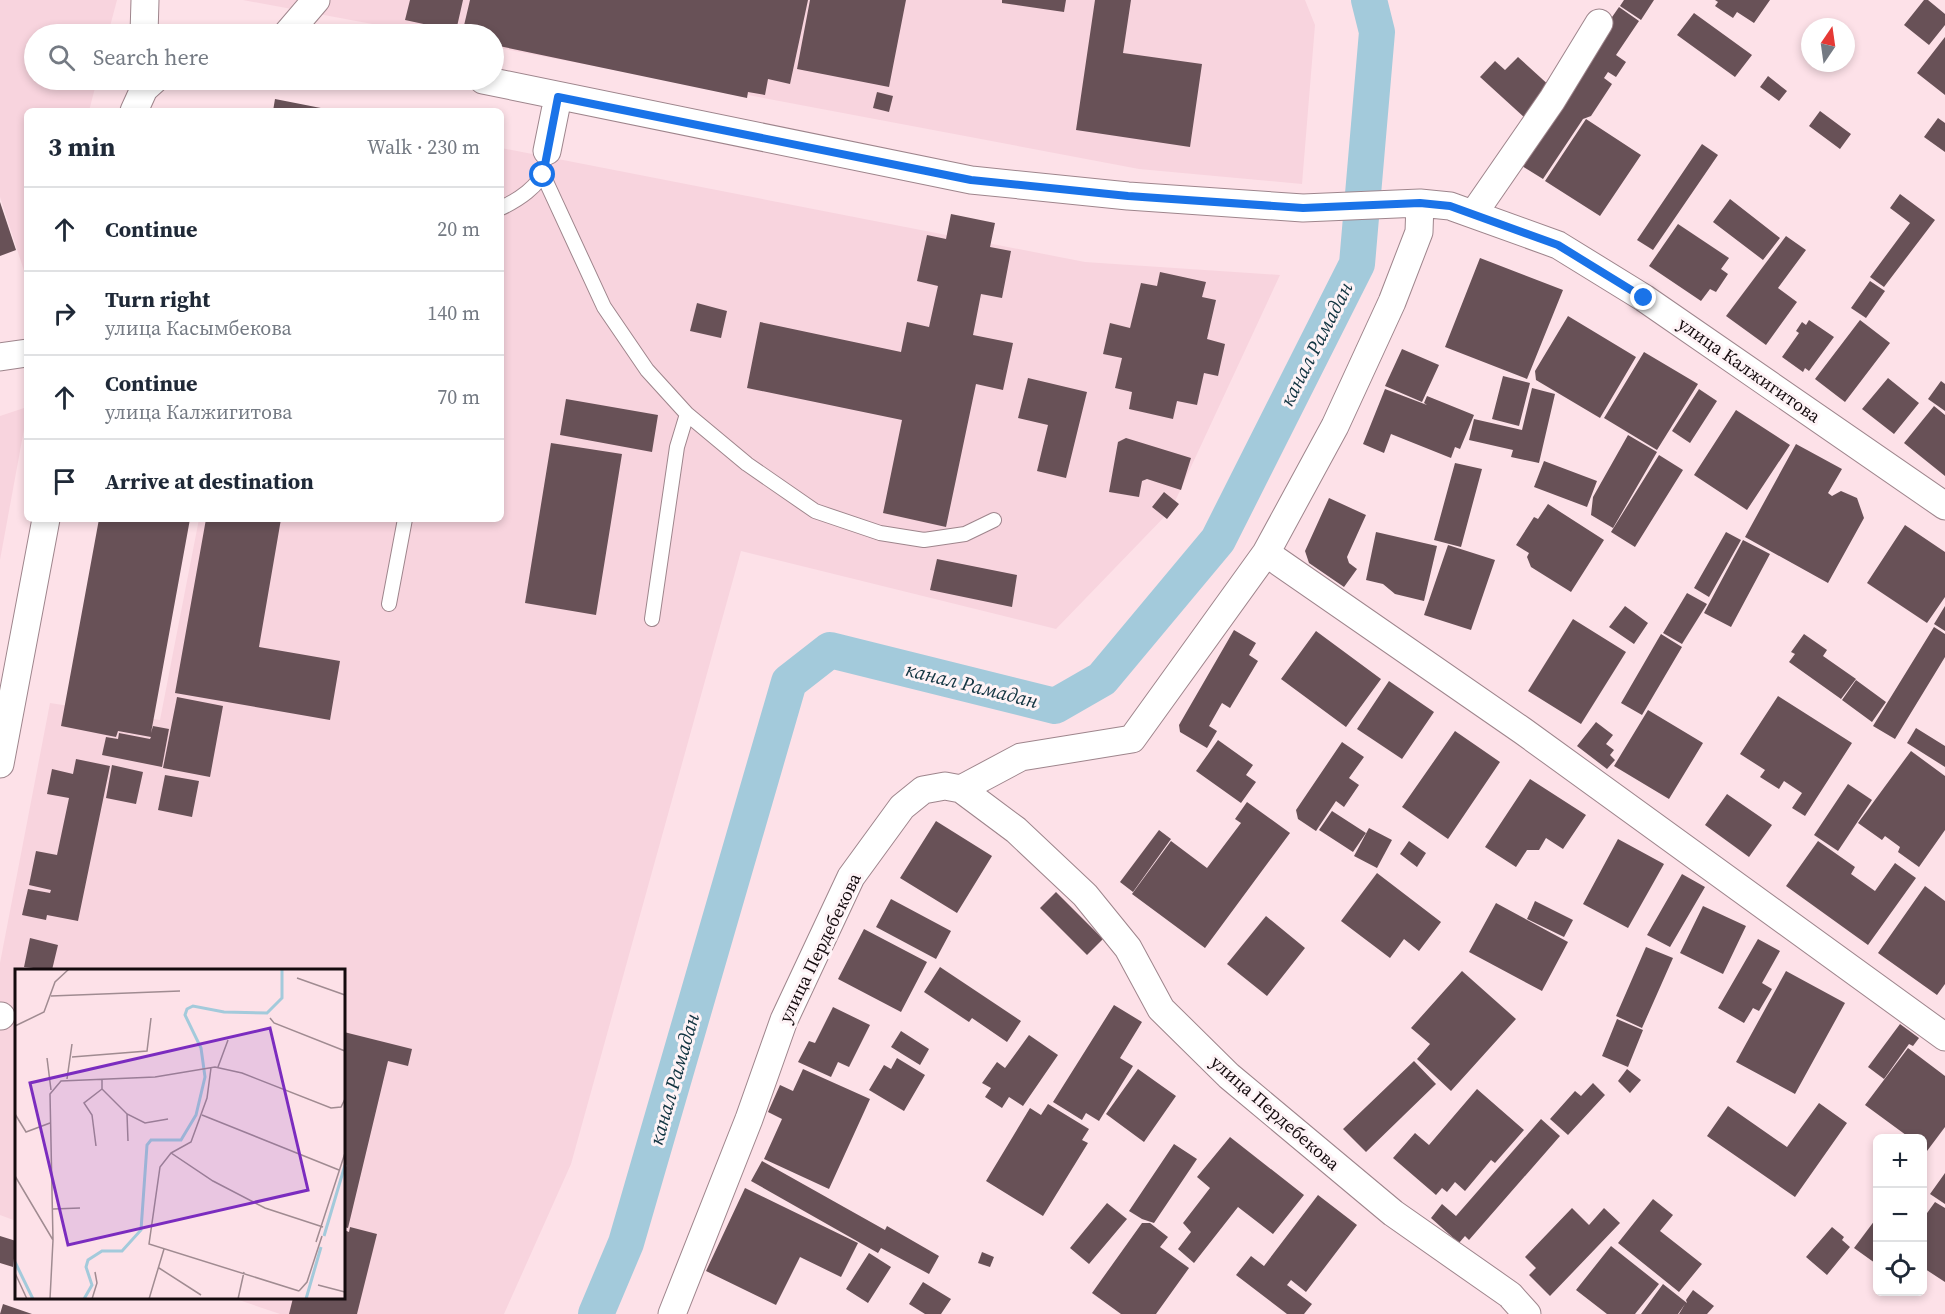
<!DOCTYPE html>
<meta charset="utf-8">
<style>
body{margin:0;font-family:"Source Serif 4",serif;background:#f6f6f7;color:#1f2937}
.controls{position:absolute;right:18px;bottom:18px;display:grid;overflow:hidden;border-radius:9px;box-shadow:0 3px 9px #0003}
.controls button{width:54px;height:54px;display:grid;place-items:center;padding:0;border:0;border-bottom:2px solid #e0e1e3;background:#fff;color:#1f2937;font:30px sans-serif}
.compass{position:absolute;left:1801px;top:18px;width:54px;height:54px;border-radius:50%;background:#fff;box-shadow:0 3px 9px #0003;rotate:13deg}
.stop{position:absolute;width:18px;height:18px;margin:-14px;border:4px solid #1a73e8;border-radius:50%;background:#fff}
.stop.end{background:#1a73e8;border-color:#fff;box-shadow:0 2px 6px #0008}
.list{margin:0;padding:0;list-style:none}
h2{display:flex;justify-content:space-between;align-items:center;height:78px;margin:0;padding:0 24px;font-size:26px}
h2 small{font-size:20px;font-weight:400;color:#747a83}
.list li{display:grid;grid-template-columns:39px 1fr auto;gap:18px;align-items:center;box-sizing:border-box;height:84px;padding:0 24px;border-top:2px solid #e0e1e3}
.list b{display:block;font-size:22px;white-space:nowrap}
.list p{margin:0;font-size:20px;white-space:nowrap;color:#747a83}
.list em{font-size:20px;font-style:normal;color:#747a83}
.icon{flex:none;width:33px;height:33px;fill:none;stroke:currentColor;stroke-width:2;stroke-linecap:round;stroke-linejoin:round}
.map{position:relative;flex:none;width:1945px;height:1314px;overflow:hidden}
.search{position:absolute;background:#fff;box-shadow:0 3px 9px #0003;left:24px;top:24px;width:480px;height:66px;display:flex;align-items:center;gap:15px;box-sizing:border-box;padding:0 21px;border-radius:33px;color:#747a83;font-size:22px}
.panel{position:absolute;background:#fff;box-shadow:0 3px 9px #0003;left:24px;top:108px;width:480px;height:414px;border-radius:9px}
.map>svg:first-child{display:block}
</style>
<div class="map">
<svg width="1945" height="1314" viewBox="0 0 1945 1314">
<rect width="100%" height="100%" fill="#fde1e8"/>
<path fill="#f8d4de" d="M0,0h117l-9,34h-74v46h63l-8,31h-62v169l-27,-83z
M243,0h1062l10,25 -13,159 -163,-15 -645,-122v-13h-68z
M501,148l584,114 195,13 -109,235 -115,119 -315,-78 -170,613 -67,150h-224l-47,-16h111v-328h-328v251l-16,-6v-252l50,-260 110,17 39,-201h302z
M27,407v6l-27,147v-144z"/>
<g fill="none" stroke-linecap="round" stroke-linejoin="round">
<path stroke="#a3cadb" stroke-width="36" d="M596,1314l30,-71 163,-561 41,-32 225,56 47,-27 116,-139 139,-276 20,-232 -8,-32"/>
</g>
<path fill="#685157" d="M410,0h53l-7,31 -51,-11z
M470,0h338l-18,84 -22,-5 -3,16 -17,-3 -1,6 -253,-53v-11h-32z
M810,0h96l-17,87 -92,-18z
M1002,0h64l-2,12 -62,-9z
M1095,0h36l-8,53 79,11 -12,83 -114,-17z
M1624,0h30l-13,20 -21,-14z
M1715,0h55l-16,23 -17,-11 -4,6 -18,-12 3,-4z
M1924,0h4l17,14v11l-16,20 -25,-20z
M1619,7l20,14 -23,34 10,7 -10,15 -8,-5 -4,6 8,6 -21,32 -8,3 -40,60 -21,-13 59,-104z
M1694,13l58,42 -17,22 -58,-42z
M1945,37v58l-28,-22z
M1518,57l34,31 -27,30 -45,-41 15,-16 10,9z
M1768,76l19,15 -8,10 -19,-14z
M877,92l16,4 -4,16 -16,-4z
M275,99l56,11v1h-58z
M1820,111l31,23 -11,15 -31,-23z
M1938,118l7,5v29l-21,-15z
M1586,119l55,36 -41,61 -55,-35z
M1702,144l16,11 -65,95 -16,-10z
M1900,194l35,26 -51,67 -14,-10 40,-54 -20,-15z
M1730,199l50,39 -17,22 -50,-38z
M0,202l16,48 -16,6z
M951,214l44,9 -5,24 21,4 -9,47 -21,-4 -8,41 40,8 -10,47 -27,-6 -30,143 -63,-14 19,-93 -155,-32 13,-66 141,30 6,-30 22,5 9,-41 -21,-5 10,-46 19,4z
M1678,224l51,34 -8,11 7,5 -12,18 -6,-3 -9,12 -52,-35z
M1786,236l20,14 -28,38 19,14 -31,43 -40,-29z
M1480,258l83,32 -36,89 -82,-32z
M1160,272l46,10 -4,15 14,3 -9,39 18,5 -7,32 -14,-3 -7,32 -20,-4 -4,18 -44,-10 3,-17 -17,-4 7,-30 -19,-4 7,-31 20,5 11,-45 16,3z
M1870,281l15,10 -19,27 -15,-10z
M697,303l30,8 -6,27 -31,-7z
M1568,316l68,41 -36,61 -64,-38 -1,-9z
M1809,320l25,17 -25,34 -4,-3 -2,4 -21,-15 17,-24 -3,-2 6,-9 4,3z
M1860,320l30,23 -45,59 -30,-23z
M1402,349l37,16 -17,37 -37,-16z
M1644,352l54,32 -41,66 -53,-32z
M1503,376l27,7 -11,43 -27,-7z
M1028,378l59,14 -21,86 -29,-7 11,-46 -30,-7z
M1888,378l31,25 -25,31 -32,-25z
M1941,381l4,3v27l-17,-12z
M1532,388l23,6 -16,69 -28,-6 2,-7 -44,-10 5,-21 48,11z
M1385,389l42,16 -3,-2 3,-7 47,19 -14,34 -5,-2 -4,11 -60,-24 -7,19 -21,-9z
M1699,389l18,12 -27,42 -18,-12z
M566,399l92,16 -6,37 -92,-17z
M1934,406l11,9v61l-41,-33z
M1736,410l54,35 -43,65 -53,-35z
M1628,435l29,17 -44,76 -22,-13 2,-18z
M1126,438l65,20 -10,32 -34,-11 -5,2 -3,16 -30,-5 9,-50z
M551,443l71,11 -26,161 -71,-12z
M1796,444l46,25 -14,24 4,3 9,-5 16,7 7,20 -36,65 -83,-46z
M1659,455l24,15 -48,77 -24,-15z
M1544,461l53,20 -10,26 -53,-20z
M1455,463l27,6 -21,78 -27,-7z
M1164,492l15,12 -12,15 -15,-12z
M1329,498l37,17 -19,42 2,6 8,6 -13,18 -35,-24 -4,-12z
M1548,504l56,36 -33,52 -40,-25 -4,-10 2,-4 -13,-8 18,-28 4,2z
M99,519h91l-39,214 2,-7 16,3 -7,38 -60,-12 4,-18 12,2 1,-6 31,6 1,-2 -33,-6 -2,6 -55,-11z
M206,519h75l-22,128 81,14 -10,59 -155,-27z
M1905,525l40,27v45l-18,26 -60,-40z
M1376,532l61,14 -13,55 -29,-7 -12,-10 -17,-4z
M1726,532l15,8 -32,57 -15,-9z
M1743,540l27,14 -39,73 -27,-14z
M1448,545l47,15 -24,70 -47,-15z
M937,559l80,16 -5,32 -82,-17z
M1687,593l20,11 -25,40 -19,-11z
M1625,606l23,17 -14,21 -25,-17z
M1945,606v25l-11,-7z
M1573,619l53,33 -45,72 -53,-33z
M1934,627l11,7v23l-50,82 -22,-13z
M1234,630l22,13 -7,12 9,6 -28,47 -8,-5 -13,23 8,5 -10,17 -27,-16 -1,-7z
M1316,631l65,48 -35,48 -65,-48z
M1661,634l21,13 -40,68 -21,-12z
M1804,634l23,16 -4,6 33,23 -15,20 -52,-37 6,-8 -4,-2z
M1856,680l30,22 -14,20 -30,-22z
M1389,681l45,31 -32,47 -45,-30z
M1778,696l74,47 -47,73 -13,-8 10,-15 -18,-12 -5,8 -19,-12 5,-7 -25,-16z
M177,697l46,9 -13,71 -47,-9z
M1648,710l55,33 -34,56 -55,-33z
M1596,722l17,13 -7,9 8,6 -4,5 5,5 -8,9 -30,-23z
M1916,728l29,18v21l-38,-24z
M1455,731l45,31 -52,77 -46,-32z
M1218,740l35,25 -7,10 10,7 -15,21 -45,-32z
M1342,742l22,15 -15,21 10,7 -15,22 -8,-6 -20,30 -18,-12 -2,-9z
M1911,751l34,25v54l-26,37 -21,-15 2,-5 -15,-11 -3,4 -24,-17z
M76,759l34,7 -32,155 -31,-6 -1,5 -24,-5 6,-26 22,4 1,-3 -22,-5 7,-34 21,4 12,-57 -22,-4 5,-25 21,5z
M112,765l31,7 -7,32 -30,-6z
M165,775l34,6 -7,36 -34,-7z
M1530,779l56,36 -23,34 -17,-11 -7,12h-12l-11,17 -31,-20z
M1848,784l24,16 -34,51 -24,-16z
M1727,794l45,31 -23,32 -44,-32z
M1247,802l43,31 -85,115 -73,-54 39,-53 36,27 34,-45 -6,-4z
M1332,811l34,22 -13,19 -34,-22z
M936,821l56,35 -35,57 -57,-35z
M1369,828l23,12 -15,28 -23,-12z
M1159,830l12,9 -38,53 -13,-10z
M1618,839l46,25 -36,64 -45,-24z
M1409,841l17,12 -9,14 -17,-13z
M1818,841l37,26 -4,7 24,17 20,-28 21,15 -48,67 -82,-59z
M1377,873l64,49 -22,29 -15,-12 -14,19 -49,-37z
M1682,874l23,13 -35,60 -23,-12z
M1925,886l20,15v83l-8,11 -59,-42z
M1056,892l47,47 -16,16 -47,-47z
M891,899l60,32 -15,28 -60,-32z
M1535,901l38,19 -9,17 -37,-18z
M1496,903l72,39 -26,49 -73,-39z
M1703,906l43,20 -23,48 -43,-21z
M1266,916l39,32 -38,48 -40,-32z
M864,929l63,33 -26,50 -63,-33z
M30,938l28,7 -6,25 -28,-3z
M1758,939l22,12 -18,32 10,6 -13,22 -6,-3 -9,15 -26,-15z
M1646,947l27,11 -31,70 -26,-12z
M940,967l81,54 -14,21 -35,-24 -3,4 -45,-30z
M1462,971l54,48 -65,72 -34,-32 13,-15 -19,-16z
M1786,971l59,32 -50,91 -59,-32z
M1114,1005l28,17 -22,36 13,8 -34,55 -13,-8 -4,7 -29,-18z
M833,1007l37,18 -21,42 -11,-5 -7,15 -33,-15 11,-21 6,2z
M1617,1019l26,11 -15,37 -26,-11z
M1900,1024l19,14 -6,8 -4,-2 -25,35 -16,-12z
M901,1031l28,18 -9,16 -29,-18z
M344,1032l68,17 -4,17 -20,-5 -40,167 -4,-1z
M1029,1035l29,20 -35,51 -14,-9 -7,11 -17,-11 6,-9 -9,-5 15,-21 8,6z
M1908,1048l37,28v51l-18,24 -5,-3v-10h-12l-45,-33z
M897,1058l28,17 -21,36 -35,-21 15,-25 7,4z
M1414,1061l22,23 -70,68 -23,-23z
M803,1069l67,30 -41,90 -65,-30 18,-40 -14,-7 12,-27 13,6z
M1138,1069l38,27 -32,46 -38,-28z
M1627,1069l14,11 -11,13 -12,-12z
M1593,1083l12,12 -37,40 -18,-16 25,-28 6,5z
M1477,1089l47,41 -29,33 -4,-3 -26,31 -10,-9 -8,10 -5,-4 -6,7 -43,-37 22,-25 14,12z
M1819,1103l28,20 -52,74 -88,-61 21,-30 59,41z
M1048,1104l41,25 -7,11 6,3 -45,73 -57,-35 44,-73 11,7z
M1541,1119l19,17 -91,104 -4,-4 -6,7 -28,-25 11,-14 14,12z
M1230,1137l74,58 -31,39 -35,-27 -44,56 -16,-14 13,-17 -8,-9 27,-35 -13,-11z
M1174,1144l23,15 -43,64 -12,-4 -13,-8z
M762,1161l123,69 2,-4 52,30 -10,18 -48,-26 -3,5 -127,-72z
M1945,1173v31l-15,-10z
M745,1188l113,55 -17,34 -41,-20 -24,48 -70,-34z
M1318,1195l39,30 -51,67 -15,-12 -4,5 25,19 -8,10h-17l-51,-39 15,-19 13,10z
M1653,1199l20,16 -13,16 42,33 -23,28 -61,-49z
M1935,1202l10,6v74l-23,-15v-47z
M1107,1203l20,16 -38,45 -19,-16z
M1572,1208l17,17 15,-17 16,15 -70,73 -21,-21 7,-7 -11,-11z
M1878,1216v44l-3,3 -21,-15z
M1142,1223h8l18,14 -8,10 29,21 -33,46h-35l-29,-21z
M350,1227l27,7 -20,80h-68l4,-16h51v-68l5,2z
M1832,1227l12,10 -2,3 8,7 -23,28 -21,-18z
M0,1236l16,5 -3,26 -13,-4z
M1611,1246l48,38 -24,30h-28l-31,-24z
M982,1252l12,5 -4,10 -12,-4z
M869,1253l22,14 -23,36 -22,-14z
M923,1282l28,17 -10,15h-16l-16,-10z
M1663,1284l24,19 -1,-3 7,-10 21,16 -7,8h-28l6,-10 -7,10h-37z
M3,1304l29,10h-32z"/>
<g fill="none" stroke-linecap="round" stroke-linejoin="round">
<defs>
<path id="service" d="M543,175l61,132 43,63 40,44 60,50 68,47 65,22 44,7 41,-6 29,-14
M501,208c15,-7 40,-22 43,-40
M389,604l16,-85
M652,619l25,-172 10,-33"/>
<path id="minor" d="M144,34l1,-34
M287,34l29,-34
M483,80l488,100 157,16 175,12 117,-5 30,3 108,39 86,53 301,208
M134,111l10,-22 10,-9
M547,151l11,-54
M1474,213l78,-113 47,-77
M0,357l27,-4
M1266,553l257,178 422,306
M0,764l46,-245
M961,789l60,-32 111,-18 134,-186 69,-127 57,-124 27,-70 1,-29
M0,1016h1
M672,1314l77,-195 35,-99 67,-143 51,-70 21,-17 22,-4 16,3 55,41 69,65 43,53 33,61 68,67 164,137 117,82 17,19"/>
</defs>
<use href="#service" stroke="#9e858c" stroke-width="16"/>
<use href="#minor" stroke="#9e858c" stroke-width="29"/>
<use href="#service" stroke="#fff" stroke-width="14"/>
<use href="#minor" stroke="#fff" stroke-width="27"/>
</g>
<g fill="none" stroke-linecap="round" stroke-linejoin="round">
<path stroke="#1a73e8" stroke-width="8" d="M543,175l15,-78 413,83 157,16 175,12 117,-5 30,3 108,39 86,53"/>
</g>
<g text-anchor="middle" stroke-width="6" stroke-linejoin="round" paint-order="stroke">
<g font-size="18" fill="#140b0e" stroke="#fef3f6">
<text transform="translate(1749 370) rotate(35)" y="6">улица Калжигитова</text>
<text transform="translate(820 948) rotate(-64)" y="6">улица Пердебекова</text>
<text transform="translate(1275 1113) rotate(41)" y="6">улица Пердебекова</text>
</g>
<g font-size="20" font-style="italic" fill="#103340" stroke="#fef3f6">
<text transform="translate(1316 344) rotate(-63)" y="7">канал Рамадан</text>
<text transform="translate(972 685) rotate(14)" y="7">канал Рамадан</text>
<text transform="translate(674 1079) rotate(-74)" y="7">канал Рамадан</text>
</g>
</g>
<g transform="translate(15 969)">
<rect width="330" height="330" fill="#fde1e8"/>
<path fill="none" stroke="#a3cadb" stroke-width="3" d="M309,267l21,-71M0,293l18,37M69,330l8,-14 -6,-18 2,-7 14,-9h20l19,-21 6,-85 4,-5h30l15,-25 9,-38 -4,-29 -16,-33 2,-6 6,-3 31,6 43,1 15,-15v-29M291,330l15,-52"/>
<path fill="none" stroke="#a08b91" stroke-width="1.5" d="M282,9l48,17M36,27l129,-5M255,49l4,5 71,28M0,57l29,-14 11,-30 14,-13M57,88l75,-6 4,-33M32,89l4,32M203,98l10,-27M52,110l5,-35M87,110v10l25,25 18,9 23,-4M0,145l11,18 24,-9M112,145l1,27M187,146l137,55M81,177l-4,-31 -8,-12 18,-14M156,184l20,-11 16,-44 4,-30M0,207l38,64 -3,59M38,240l27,-1M38,271l-3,-146 11,-13 94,-4 60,-10 27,6 89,35 10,-1 4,-8M301,273l29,-89M144,299l42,27M0,304l12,26M303,316l27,7M284,322l-150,-47 11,-77 11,-14 42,28 52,27 58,19M284,322l8,-9 15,-46M77,330l5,-16 -2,-11M134,330l15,-50M223,330l6,-27"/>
<path fill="#7b2cbf" fill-opacity="0.15" stroke="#7b2cbf" stroke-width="3" d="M255,59l38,162 -240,55 -38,-162z"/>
<rect width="330" height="330" fill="none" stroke="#140b0e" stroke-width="3"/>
</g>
</svg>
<div class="controls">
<button>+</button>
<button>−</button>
<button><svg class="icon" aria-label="locate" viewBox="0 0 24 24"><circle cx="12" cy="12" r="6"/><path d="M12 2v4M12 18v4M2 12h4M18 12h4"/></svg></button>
</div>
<svg class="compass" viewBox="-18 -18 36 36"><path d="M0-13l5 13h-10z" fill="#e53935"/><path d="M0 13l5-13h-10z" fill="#747a83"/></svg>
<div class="stop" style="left:543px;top:175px"></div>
<div class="stop end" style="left:1644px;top:298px"></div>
<div class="search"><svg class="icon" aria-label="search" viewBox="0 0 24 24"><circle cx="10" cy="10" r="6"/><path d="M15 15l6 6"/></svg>Search here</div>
<section class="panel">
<h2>3 min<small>Walk · 230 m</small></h2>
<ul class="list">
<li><svg class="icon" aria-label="ahead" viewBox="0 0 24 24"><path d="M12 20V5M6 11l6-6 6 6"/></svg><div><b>Continue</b></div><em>20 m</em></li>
<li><svg class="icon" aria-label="right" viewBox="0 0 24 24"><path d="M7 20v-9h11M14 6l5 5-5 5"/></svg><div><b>Turn right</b><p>улица Касымбекова</p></div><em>140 m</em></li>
<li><svg class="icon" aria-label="ahead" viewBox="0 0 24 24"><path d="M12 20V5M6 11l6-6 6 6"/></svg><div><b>Continue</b><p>улица Калжигитова</p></div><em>70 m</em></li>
<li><svg class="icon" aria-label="arrive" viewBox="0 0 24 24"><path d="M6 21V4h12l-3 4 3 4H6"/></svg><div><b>Arrive at destination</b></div></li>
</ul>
</section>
</div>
